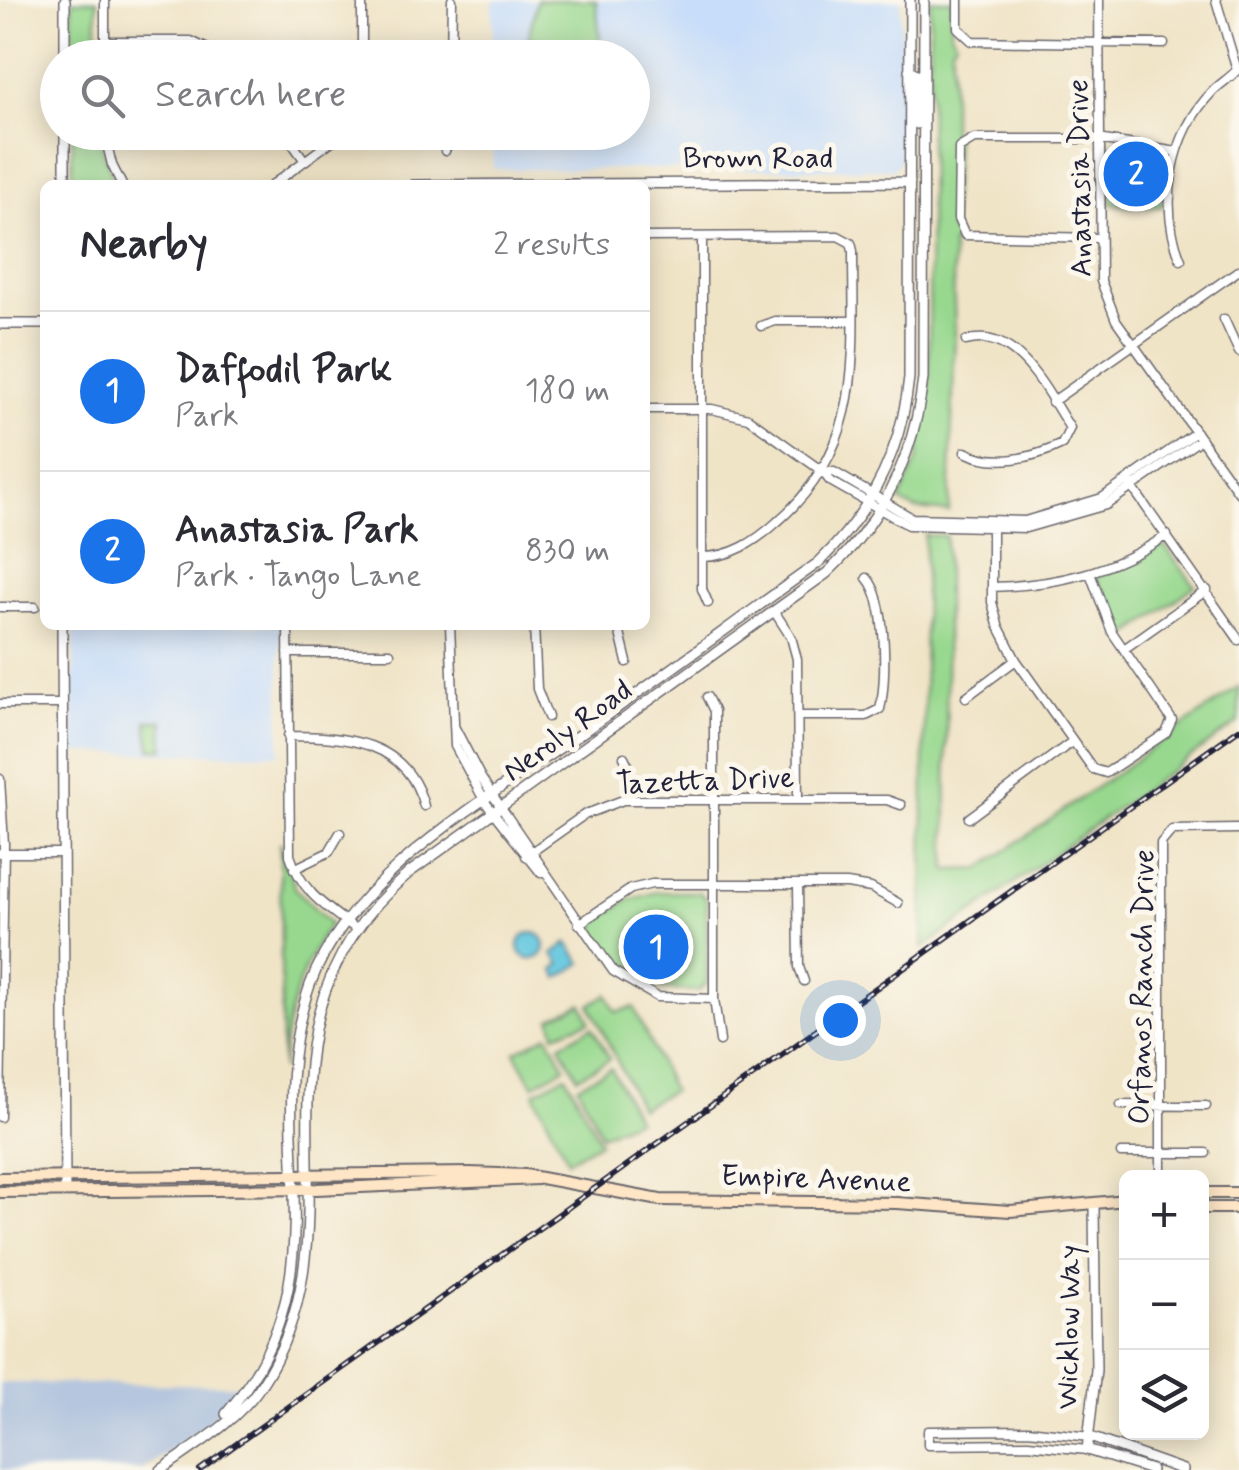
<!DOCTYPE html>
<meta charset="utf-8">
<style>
body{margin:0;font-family:Mynerve,sans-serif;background:#f7f7f7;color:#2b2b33}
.controls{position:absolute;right:30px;bottom:30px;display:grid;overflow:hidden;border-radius:15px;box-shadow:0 5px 25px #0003}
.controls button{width:90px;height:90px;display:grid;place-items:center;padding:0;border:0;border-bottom:2px solid #e1e1e2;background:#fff;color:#2b2b33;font:50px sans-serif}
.you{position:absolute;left:840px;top:1020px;width:35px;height:35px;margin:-25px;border:8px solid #fff;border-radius:50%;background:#1a73e8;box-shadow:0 0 0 15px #1a73e833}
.badge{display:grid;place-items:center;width:65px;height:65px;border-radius:50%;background:#1a73e8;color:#fff;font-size:32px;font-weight:700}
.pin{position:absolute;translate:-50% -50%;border:5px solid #fff;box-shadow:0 2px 10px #0006}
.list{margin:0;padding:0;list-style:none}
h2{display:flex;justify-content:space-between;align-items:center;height:130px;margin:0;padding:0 40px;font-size:42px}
h2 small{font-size:32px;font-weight:400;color:#7c7c81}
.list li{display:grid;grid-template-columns:65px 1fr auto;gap:30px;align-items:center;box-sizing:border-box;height:160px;padding:0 40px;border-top:2px solid #e1e1e2}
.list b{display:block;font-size:38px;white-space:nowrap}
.list p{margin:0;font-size:32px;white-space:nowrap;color:#7c7c81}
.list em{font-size:32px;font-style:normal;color:#7c7c81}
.icon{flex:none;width:55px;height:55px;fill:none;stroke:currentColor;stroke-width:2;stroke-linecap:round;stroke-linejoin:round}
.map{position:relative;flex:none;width:1239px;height:1470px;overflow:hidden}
.search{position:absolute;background:#fff;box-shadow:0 5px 25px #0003;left:40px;top:40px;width:610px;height:110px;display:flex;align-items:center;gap:25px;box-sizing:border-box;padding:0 35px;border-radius:55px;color:#7c7c81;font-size:38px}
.panel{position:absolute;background:#fff;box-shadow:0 5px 25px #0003;left:40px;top:180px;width:610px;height:450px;border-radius:15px}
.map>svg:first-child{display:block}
</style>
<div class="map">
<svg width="1239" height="1470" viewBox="0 0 1239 1470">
<rect width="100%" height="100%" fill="#fbf7ec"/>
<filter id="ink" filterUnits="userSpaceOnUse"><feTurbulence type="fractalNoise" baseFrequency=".01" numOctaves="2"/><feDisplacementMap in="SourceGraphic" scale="20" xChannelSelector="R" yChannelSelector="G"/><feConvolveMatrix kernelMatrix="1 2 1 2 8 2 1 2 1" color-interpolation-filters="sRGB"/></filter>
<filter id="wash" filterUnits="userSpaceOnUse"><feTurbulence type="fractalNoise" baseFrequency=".0048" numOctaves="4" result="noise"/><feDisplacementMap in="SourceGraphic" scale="40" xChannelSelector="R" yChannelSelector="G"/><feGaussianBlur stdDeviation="2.25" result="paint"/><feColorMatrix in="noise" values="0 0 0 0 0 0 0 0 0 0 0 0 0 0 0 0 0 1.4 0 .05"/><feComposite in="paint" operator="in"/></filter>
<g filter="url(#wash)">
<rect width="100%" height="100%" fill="#f0e4c7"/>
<path fill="#c7ddf9" d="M493,0h408v160l-7,9h-401v-36l139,-1v-74l-139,-1z
M74,625h206v129l-206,-1z"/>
<path fill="#b5c6de" d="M0,1383l241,2 -35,40 -64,45h-142z"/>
<path fill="#97d88e" stroke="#5c7d64" stroke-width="2.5" d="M72,0h25v57h-25z
M537,0h59l4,41 -5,5 -67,-7z
M930,0h22l-1,32 5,9 -4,5v90l4,5 -6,88 8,10 -6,5 3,87 -6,181 -34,-3 -16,-8 18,-40 12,-73z
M72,133h25l18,52h-43z
M1108,145l59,11 -5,51 -52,-3z
M925,535l21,1 1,334 33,-1 259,-182v35l-316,226z
M1164,545l31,41 -71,52 -28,-61z
M147,721h16l1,28h-13z
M280,842l15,46 35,36c-31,44 -45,93 -48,146z
M657,892h42l8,8v83l-8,8c-58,0 -72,-13 -104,-58l1,-11 32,-22z
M607,994l9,18 18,-5 38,84 -32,17 -50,-103z
M582,1004l8,17 -35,13 -4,-16z
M592,1027l18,32 -32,18 -18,-32z
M548,1035l17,32 -32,18 -18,-33z
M611,1068l26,51 -36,16 -23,-49z
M566,1075l34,67 -32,18 -34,-67z"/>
<path fill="#61c6de" stroke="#42748c" stroke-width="2.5" d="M519 946a13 13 0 1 1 26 0a13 13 0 1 1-26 0Z
M568,943l14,20 -23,15 -5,-8 7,-6 -8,-10z"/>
</g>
<g filter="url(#ink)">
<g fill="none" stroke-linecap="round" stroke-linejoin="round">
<defs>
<path id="minor" d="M362,0v58
M958,0v28l14,13 192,3
M1099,0l2,281 15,39 123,173
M105,41h86l35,17
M105,58v-58
M451,58l1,-58
M104,132l8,33 10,20
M284,132l21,29
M445,151l7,-19
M272,185l72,-53
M645,237l193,-1 13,7 2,8c0,106 12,195 -76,271 -22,20 -45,35 -75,35
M702,237v352l6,14
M1098,238l-133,-3 -7,-16 1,-71 15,-9h124l79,13
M1181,260c-23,-55 -10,-126 32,-169 8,-8 17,-13 24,-21l-21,-70
M1224,319l15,33
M761,326l14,-5h78
M1052,402l187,-132
M645,409h67l36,9 74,53 8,10 78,44 118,3 80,-23 95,-66
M965,452c30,15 69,6 97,-8l8,-16c-23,-35 -53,-102 -104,-87
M822,471l12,1 78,46 113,3 77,-23 94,-66
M1130,484l109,156
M992,521v81l6,23 18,35 77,109 13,4 60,-40 6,-13 -60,-88 -22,-59
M992,587c64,-2 121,-15 175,-52
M0,607h35
M774,611l17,26 6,22 1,140
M288,625l2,230c11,37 36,52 66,74
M450,625l5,121 30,56 56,71
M534,625l3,64 11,28
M618,625l9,37
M1124,649l83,-59
M288,653h102
M707,697l7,14v288l6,42
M966,697l50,-37
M0,704h62
M798,716h68l14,-7c7,-29 7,-109 -13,-131
M454,726l27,52 132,193 44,26 57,2
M288,736c57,0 119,4 136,70
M624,757l6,12v31
M0,779l4,65 -4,273
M969,818l104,-77
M0,853h60
M526,856l58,-41 39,-15h264l14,5
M294,869l35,-17 11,-19
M798,884l1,83 5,14
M579,924l52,-35 21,-5h195l24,4 27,15
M1121,1105l85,1
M1121,1153h85
M1161,1178v-335l11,-13 67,-1
M1087,1450l-59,-6 -100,1v-14l100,-1 62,7"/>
<path id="tertiary" d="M65,58v-58
M909,70l8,4v50
M65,132v53
M413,185l497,-3
M0,324h45
M62,625l3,567
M1094,1205l2,165 -9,80 64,20
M226,1414c124,-146 30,-277 84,-429 41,-113 185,-190 280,-258 77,-54 152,-110 228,-164 53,-51 84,-112 91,-186l1,-377
M1090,1437l93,33
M161,1470c34,-24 76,-49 99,-83 114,-171 -37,-356 150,-515l417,-299c56,-53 88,-117 96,-195l1,-378"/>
<path id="secondary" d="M0,1178l470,-5 55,2 135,25 237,3 113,8 116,-11
M0,1192l317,-3 221,-10
M1202,1193h37
M1202,1208h37"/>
</defs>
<use href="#minor" stroke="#6a666c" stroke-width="11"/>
<use href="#tertiary" stroke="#6a666c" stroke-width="12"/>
<use href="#secondary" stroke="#6a666c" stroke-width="14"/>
<use href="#minor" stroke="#fff" stroke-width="8"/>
<use href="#tertiary" stroke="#fff" stroke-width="9"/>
<use href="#secondary" stroke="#fde5c5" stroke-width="10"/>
<defs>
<path id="rail" d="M200,1470l1039,-741"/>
</defs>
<use href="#rail" stroke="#22223b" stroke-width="6"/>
<use href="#rail" stroke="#fbf7ec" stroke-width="2.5" stroke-dasharray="8" stroke-linecap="butt"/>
</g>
</g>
<g text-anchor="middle" stroke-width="10" stroke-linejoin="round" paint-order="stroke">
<g font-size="30" fill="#22223b" stroke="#fbf7ec">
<text x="758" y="167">Brown Road</text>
<text transform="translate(1079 178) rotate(-91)" y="10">Anastasia Drive</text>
<text transform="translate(567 730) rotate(-36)" y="10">Neroly Road</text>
<text transform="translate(705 780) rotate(-2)" y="10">Tazetta Drive</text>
<text transform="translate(1141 987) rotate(-89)" y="10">Orfanos Ranch Drive</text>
<text transform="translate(816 1178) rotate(2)" y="10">Empire Avenue</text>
<text transform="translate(1068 1327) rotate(-89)" y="10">Wicklow Way</text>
</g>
</g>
</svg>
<div class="controls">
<button>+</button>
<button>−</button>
<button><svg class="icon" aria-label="layers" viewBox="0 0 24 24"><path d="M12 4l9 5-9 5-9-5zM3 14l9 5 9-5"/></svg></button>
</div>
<div class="you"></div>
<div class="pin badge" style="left:656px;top:947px">1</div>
<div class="pin badge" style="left:1136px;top:174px">2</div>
<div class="search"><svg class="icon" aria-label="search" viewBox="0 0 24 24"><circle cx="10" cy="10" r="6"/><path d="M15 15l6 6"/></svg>Search here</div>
<section class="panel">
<h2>Nearby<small>2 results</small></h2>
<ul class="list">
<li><span class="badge">1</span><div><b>Daffodil Park</b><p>Park</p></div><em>180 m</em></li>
<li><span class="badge">2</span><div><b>Anastasia Park</b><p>Park · Tango Lane</p></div><em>830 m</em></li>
</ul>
</section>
</div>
